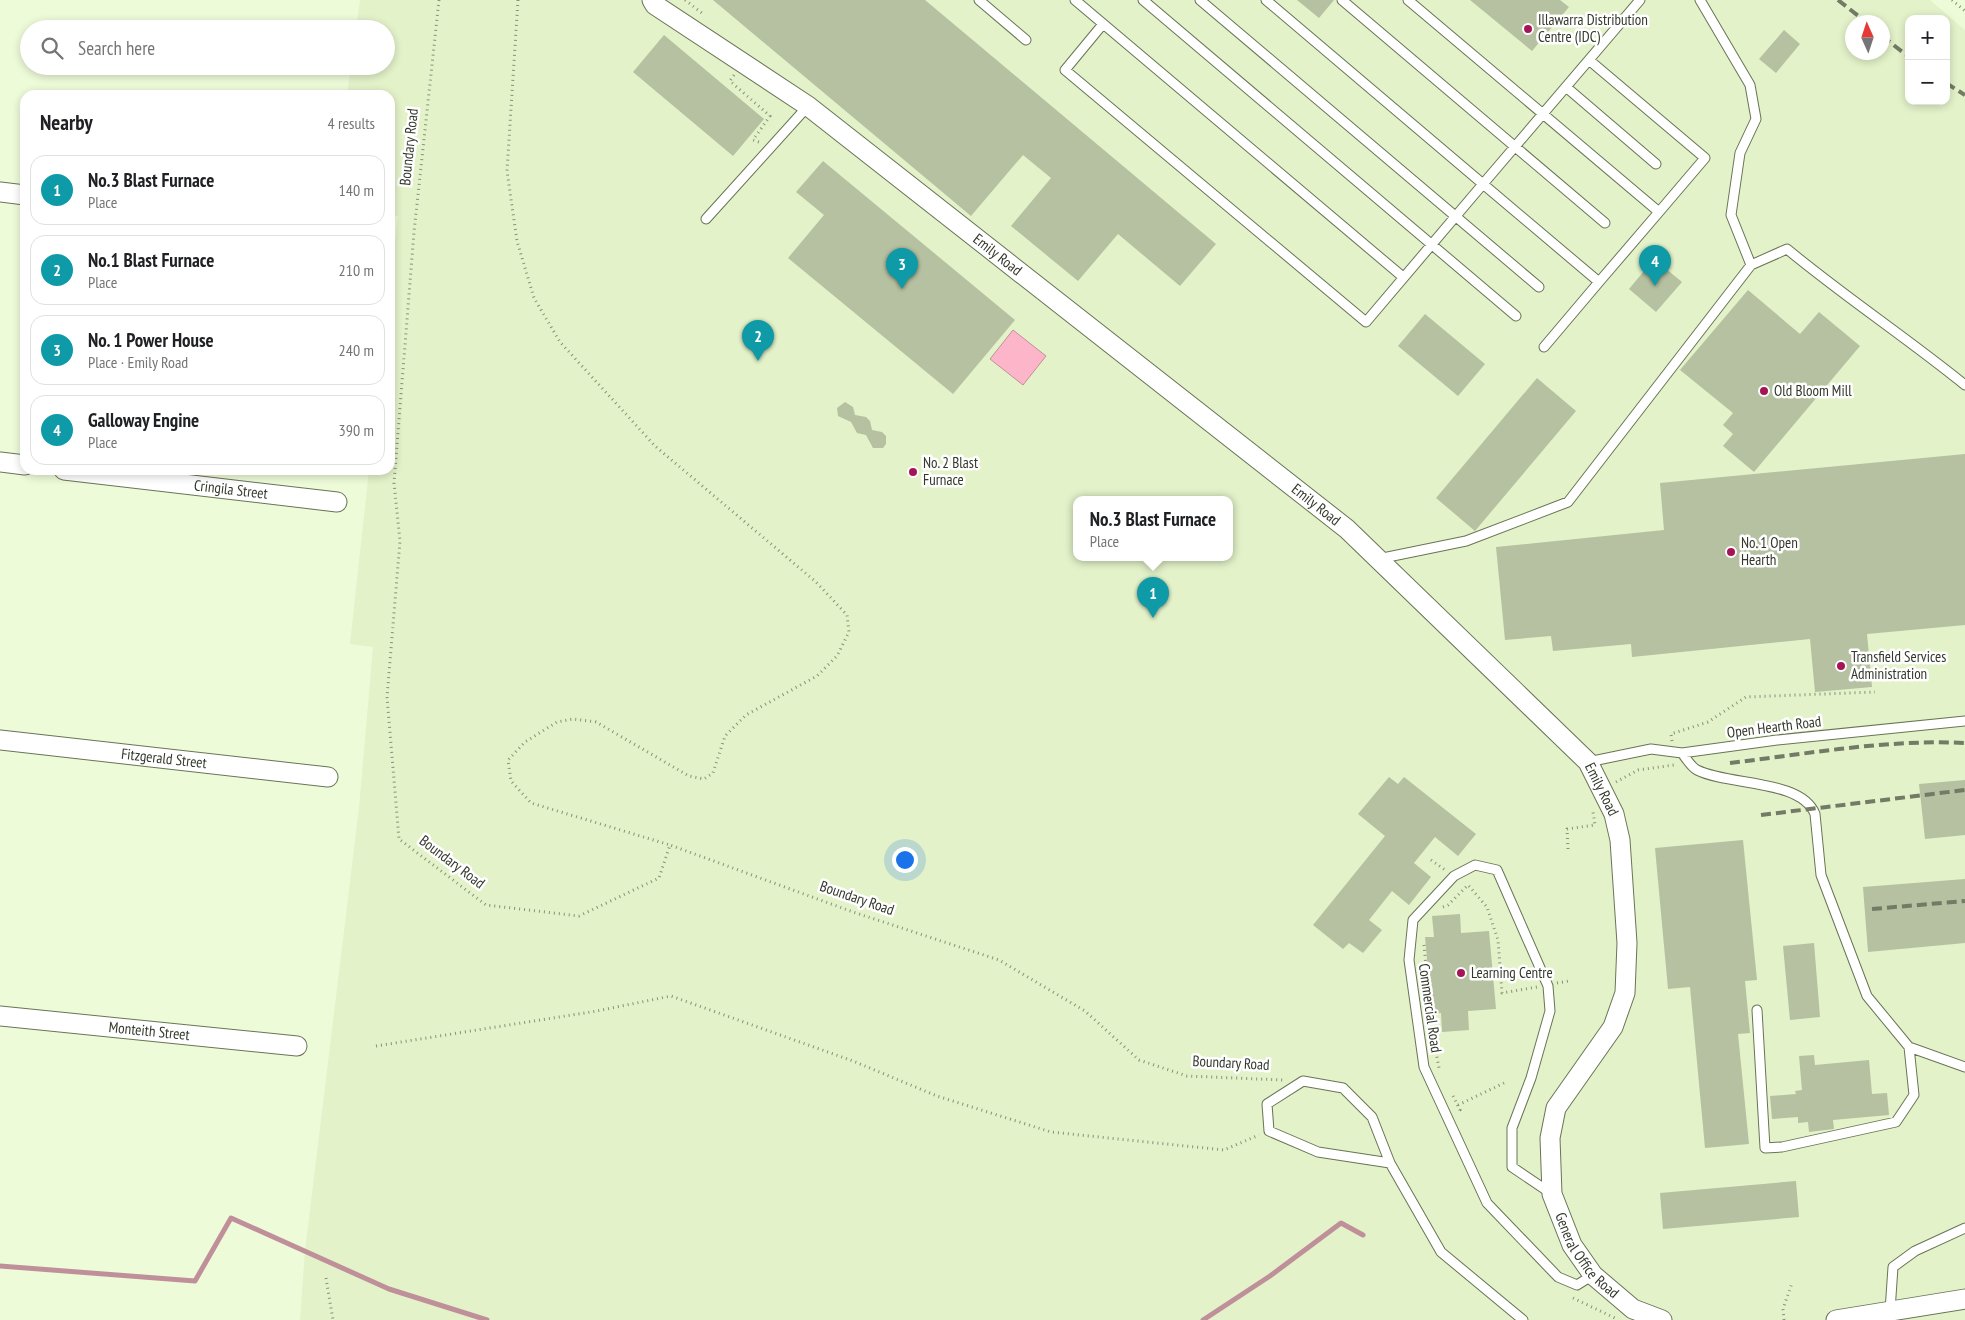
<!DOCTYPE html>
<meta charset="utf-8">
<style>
body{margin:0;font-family:"PT Sans Narrow",sans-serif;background:#f6f6f6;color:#202124}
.controls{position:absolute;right:15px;top:15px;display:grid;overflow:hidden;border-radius:10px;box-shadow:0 2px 8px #0003}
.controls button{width:45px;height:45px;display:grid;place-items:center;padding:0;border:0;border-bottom:1px solid #e0e0e0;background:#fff;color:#202124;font:25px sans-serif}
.compass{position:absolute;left:1845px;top:15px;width:45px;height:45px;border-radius:50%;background:#fff;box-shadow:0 2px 8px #0003;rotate:357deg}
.you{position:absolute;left:904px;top:859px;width:18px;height:18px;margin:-12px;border:4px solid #fff;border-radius:50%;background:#1a73e8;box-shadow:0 0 0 8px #1a73e833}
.badge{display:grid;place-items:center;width:32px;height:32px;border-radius:50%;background:#d93025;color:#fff;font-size:16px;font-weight:700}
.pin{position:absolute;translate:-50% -41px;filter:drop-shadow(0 1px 2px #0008)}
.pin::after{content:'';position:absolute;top:26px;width:18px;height:15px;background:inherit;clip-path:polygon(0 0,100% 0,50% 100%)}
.popup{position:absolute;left:1073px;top:496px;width:160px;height:65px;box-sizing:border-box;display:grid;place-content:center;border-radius:10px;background:#fff;filter:drop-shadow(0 1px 4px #0005);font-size:16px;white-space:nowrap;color:#757577}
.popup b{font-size:19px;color:#202124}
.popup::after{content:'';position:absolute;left:50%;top:100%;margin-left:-10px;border:10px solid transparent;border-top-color:#fff}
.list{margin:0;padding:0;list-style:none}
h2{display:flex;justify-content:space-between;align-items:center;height:65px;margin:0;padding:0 20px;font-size:21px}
h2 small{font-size:16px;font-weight:400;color:#757577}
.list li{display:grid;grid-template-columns:32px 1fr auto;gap:15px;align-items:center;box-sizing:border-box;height:70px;margin:0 10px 10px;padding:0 10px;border:1px solid #e0e0e0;border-radius:15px}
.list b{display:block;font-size:19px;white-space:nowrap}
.list p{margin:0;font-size:16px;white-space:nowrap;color:#757577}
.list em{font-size:16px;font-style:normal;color:#757577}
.icon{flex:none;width:28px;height:28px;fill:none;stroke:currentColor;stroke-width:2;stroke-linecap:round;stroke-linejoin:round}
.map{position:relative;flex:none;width:1965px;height:1320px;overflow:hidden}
.search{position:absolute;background:#fff;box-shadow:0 2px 8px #0003;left:20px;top:20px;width:375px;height:55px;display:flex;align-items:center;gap:12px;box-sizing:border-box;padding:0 18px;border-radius:28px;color:#757577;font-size:19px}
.panel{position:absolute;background:#fff;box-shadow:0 2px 8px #0003;left:20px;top:90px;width:375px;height:385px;border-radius:15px}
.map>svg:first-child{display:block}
</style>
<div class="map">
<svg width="1965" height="1320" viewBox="0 0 1965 1320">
<rect width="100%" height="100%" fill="#eefbd9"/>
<path fill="#e3f2c9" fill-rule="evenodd" d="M360,0h1570l35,30v1290h-1665l5,-69 54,-443 14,-161 -23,-3 19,-174h21v-186l8,-68 -8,-1v-120h-43l4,-29h35v-37h-30zM1909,19h37v82h-37zM1852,22h30v30h-30zM1077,499h152v58h-152z"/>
<path fill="#fdb5c9" stroke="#c0909a" d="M1013,330l33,26 -23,29 -33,-26z"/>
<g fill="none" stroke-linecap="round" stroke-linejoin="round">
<path stroke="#c0909a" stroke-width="5" d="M0,1266l195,15 36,-63 158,71 98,31
M1203,1320l67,-44 71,-53 22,12"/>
</g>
<path fill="#b5c1a0" d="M713,0h212l291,244 -36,42 -62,-52 -40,47 -67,-55 40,-48 -28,-23 -52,61z
M1297,0h37l-15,18z
M1470,0h90l9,7 -37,44z
M1784,30l16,14 -24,29 -17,-14z
M664,35l100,84 -31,37 -100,-84z
M823,161l192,159 -62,74 -165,-136 36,-43 -28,-23z
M1654,259l28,23 -26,30 -27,-23z
M1748,290l52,44 19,-22 41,34 -106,126 -31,-26 10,-12 -10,-9 10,-12 -53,-43z
M1425,314l60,50 -27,32 -60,-50z
M1537,378l39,33 -101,120 -39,-33z
M845,402l8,5 2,8 11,2 4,4 2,9 10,2 4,4v8l-3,4h-10l-7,-13 -9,-2 -6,-11 -13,-6 -1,-8z
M1965,454v171l-98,9 5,53 -57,5 -5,-53 -178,18 -1,-13 -78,7 -2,-15 -46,4 -9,-93 168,-17 -4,-47z
M1389,777l9,7 6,-7 72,57 -18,22 -23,-19 -21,26 17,14 -22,28 -17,-14 -23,29 13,10 -19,23 -14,-10 -6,6 -30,-24 72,-89 -27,-22z
M1965,780v55l-40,4 -6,-55z
M1743,840l14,140 -12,1 5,52 -12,1 11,110 -44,4 -15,-161 -22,2 -13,-141z
M1965,879v64l-97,9 -5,-65z
M1460,914l1,19 28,-2 7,78 -28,2 1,19 -27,2 -1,-19 -9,1 -7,-77h9l-2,-21z
M1814,943l6,74 -30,3 -7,-74z
M1814,1055l1,10 54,-5 3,34 15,-1 2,22 -56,5 1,9 -25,3 -1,-10 -10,1v-6l-26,2 -2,-23 26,-2 -1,-3 7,-1 -3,-34z
M1796,1181l3,36 -136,12 -3,-36z"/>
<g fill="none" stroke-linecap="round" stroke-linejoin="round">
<defs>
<path id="service" d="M979,0l47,40
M1075,0l328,277
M1143,0l373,316
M1200,0l339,287
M1266,0l217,184 157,-184
M1342,0l263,223
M1408,0l251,212 -60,70
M1700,0l50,85 6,34 -16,34 -9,62 20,50
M1103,24l-38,46 301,252 117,-138 116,98 -55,65
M1589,60l116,98 -46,54
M1566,87l90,77
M706,219l102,-113
M1378,559l88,-18 102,-39 183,-237 36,-16c58,48 120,89 178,136
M1682,753c4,5 9,14 15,17 32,16 104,9 118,44l6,61 46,121 42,51 56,20
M1588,762l63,-13 31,4 95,-13 188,-19
M1757,1010l8,138 17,-1 114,-25 18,-27 -5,-48
M1390,1163l-72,-11 -49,-21 -2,-27 36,-23 40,7 29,29 18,46 51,89 82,68
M1552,1194l-40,-27v-39l19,-50 19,-67 -2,-25 -51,-116 -22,-5 -21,11 -41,44 -4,40 15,107 63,136 71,74 19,8 16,-10
M1890,1311l3,-44 22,-16 50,-23"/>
<g id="minor">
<path id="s1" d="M652,0l3,5 153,101 539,423 241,233 26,52 6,26 7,103 -2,50 -12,34 -57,81 -6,30 2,56 20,51 21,30 40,34 29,11"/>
<path d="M0,192l25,3"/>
<path d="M0,462l25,3"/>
<path id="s2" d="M64,470l273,32"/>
<path id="s3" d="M0,740l328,37"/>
<path id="s4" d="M0,1016l297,30"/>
<path d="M1836,1320l129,-21"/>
</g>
</defs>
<use href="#service" stroke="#697456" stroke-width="11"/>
<use href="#minor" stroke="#697456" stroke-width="21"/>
<path stroke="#89917b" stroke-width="3" stroke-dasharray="1 4" stroke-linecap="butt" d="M439,0l-25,232 -20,251 6,58 -13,156 12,142 87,66 93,11 80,-38 11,-33 183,67 146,48 86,51 54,49 48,16 96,4
M518,0l-11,171 10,70 17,57 26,44 95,104 161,136 31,33 2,17 -12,24 -20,20 -71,39 -21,21 -12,37 -9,6 -15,-3 -93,-54 -23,-3 -16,3 -32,20 -17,18 3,21 20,22 139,42
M685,0l17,13
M1952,0l13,11
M734,75l-4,6 40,35 -17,24 6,2
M1672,741l-1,-7 37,-12 38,-25 129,-5
M1616,782l22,-12 36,-5
M1568,849l-1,-20 28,-4 -2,-13
M1431,860l14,10
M1443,907l5,-2 20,-20 19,22 11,33 4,53 35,-6
M1424,945l6,64
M1557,983l12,-2
M376,1046l221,-35 74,-15 182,65 84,35 114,36 173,18 35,-15
M1435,1047l4,21
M1453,1096l7,14 -2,1
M1458,1105l46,-22
M326,1278l7,42
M1573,1298l44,21
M1784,1320l-1,-11 9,-26"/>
<use href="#service" stroke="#fff" stroke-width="9"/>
<use href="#minor" stroke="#fff" stroke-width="19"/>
<path stroke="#737a66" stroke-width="4" stroke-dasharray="10 5" stroke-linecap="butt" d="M1838,0l28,22
M1882,36l27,21
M1946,83l19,12
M1730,763c77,-9 157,-24 235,-20
M1761,815l204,-25
M1872,909l93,-8"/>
</g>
<g fill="#a51556" stroke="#fff" stroke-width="2">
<circle cx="1528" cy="29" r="5"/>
<circle cx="1764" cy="391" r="5"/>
<circle cx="913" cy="472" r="5"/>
<circle cx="1731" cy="552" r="5"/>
<circle cx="1841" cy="666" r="5"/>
<circle cx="1461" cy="973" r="5"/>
</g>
<g text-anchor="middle" stroke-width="5" stroke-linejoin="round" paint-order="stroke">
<g font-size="15" fill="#33382b" stroke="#fff" text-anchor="start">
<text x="1538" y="25">Illawarra Distribution<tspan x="1538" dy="17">Centre (IDC)</tspan></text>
<text x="1774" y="396">Old Bloom Mill</text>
<text x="923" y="468">No. 2 Blast<tspan x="923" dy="17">Furnace</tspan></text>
<text x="1741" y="548">No. 1 Open<tspan x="1741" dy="17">Hearth</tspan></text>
<text x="1851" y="662">Transfield Services<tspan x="1851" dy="17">Administration</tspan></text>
<text x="1471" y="978">Learning Centre</text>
</g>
<g font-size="15" fill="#33382b" stroke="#fff">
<text transform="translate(409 147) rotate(-84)" y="5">Boundary Road</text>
<text dy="5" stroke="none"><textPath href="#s1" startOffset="430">Emily Road</textPath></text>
<text dy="5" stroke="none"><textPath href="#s2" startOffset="168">Cringila Street</textPath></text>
<text dy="5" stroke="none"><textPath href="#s1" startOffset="835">Emily Road</textPath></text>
<text transform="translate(1774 727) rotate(-7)" y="5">Open Hearth Road</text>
<text dy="5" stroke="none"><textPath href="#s3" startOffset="165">Fitzgerald Street</textPath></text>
<text dy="5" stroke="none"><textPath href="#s1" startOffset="1240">Emily Road</textPath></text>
<text transform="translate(452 862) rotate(37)" y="5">Boundary Road</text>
<text transform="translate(857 898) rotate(19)" y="5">Boundary Road</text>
<text transform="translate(1430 1008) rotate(82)" y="5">Commercial Road</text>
<text dy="5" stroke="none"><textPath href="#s4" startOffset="150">Monteith Street</textPath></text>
<text transform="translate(1231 1063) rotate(3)" y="5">Boundary Road</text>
<text dy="5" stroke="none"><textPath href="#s1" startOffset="1741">General Office Road</textPath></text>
</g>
</g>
</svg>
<div class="controls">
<button>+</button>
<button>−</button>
</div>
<svg class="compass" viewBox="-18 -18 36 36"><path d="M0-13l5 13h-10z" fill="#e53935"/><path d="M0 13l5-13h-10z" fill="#757577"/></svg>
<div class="you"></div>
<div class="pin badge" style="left:1153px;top:618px;background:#0f9aa8">1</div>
<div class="popup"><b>No.3 Blast Furnace</b>Place</div>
<div class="pin badge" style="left:758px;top:361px;background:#0f9aa8">2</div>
<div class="pin badge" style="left:902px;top:289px;background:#0f9aa8">3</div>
<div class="pin badge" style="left:1655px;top:286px;background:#0f9aa8">4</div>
<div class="search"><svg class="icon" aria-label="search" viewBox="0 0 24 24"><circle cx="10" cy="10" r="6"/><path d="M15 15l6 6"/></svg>Search here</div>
<section class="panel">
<h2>Nearby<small>4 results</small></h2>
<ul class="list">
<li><span class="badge" style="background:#0f9aa8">1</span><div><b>No.3 Blast Furnace</b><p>Place</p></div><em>140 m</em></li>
<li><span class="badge" style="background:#0f9aa8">2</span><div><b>No.1 Blast Furnace</b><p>Place</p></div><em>210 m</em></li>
<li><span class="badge" style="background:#0f9aa8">3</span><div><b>No. 1 Power House</b><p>Place · Emily Road</p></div><em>240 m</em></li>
<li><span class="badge" style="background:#0f9aa8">4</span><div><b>Galloway Engine</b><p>Place</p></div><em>390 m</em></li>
</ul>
</section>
</div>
